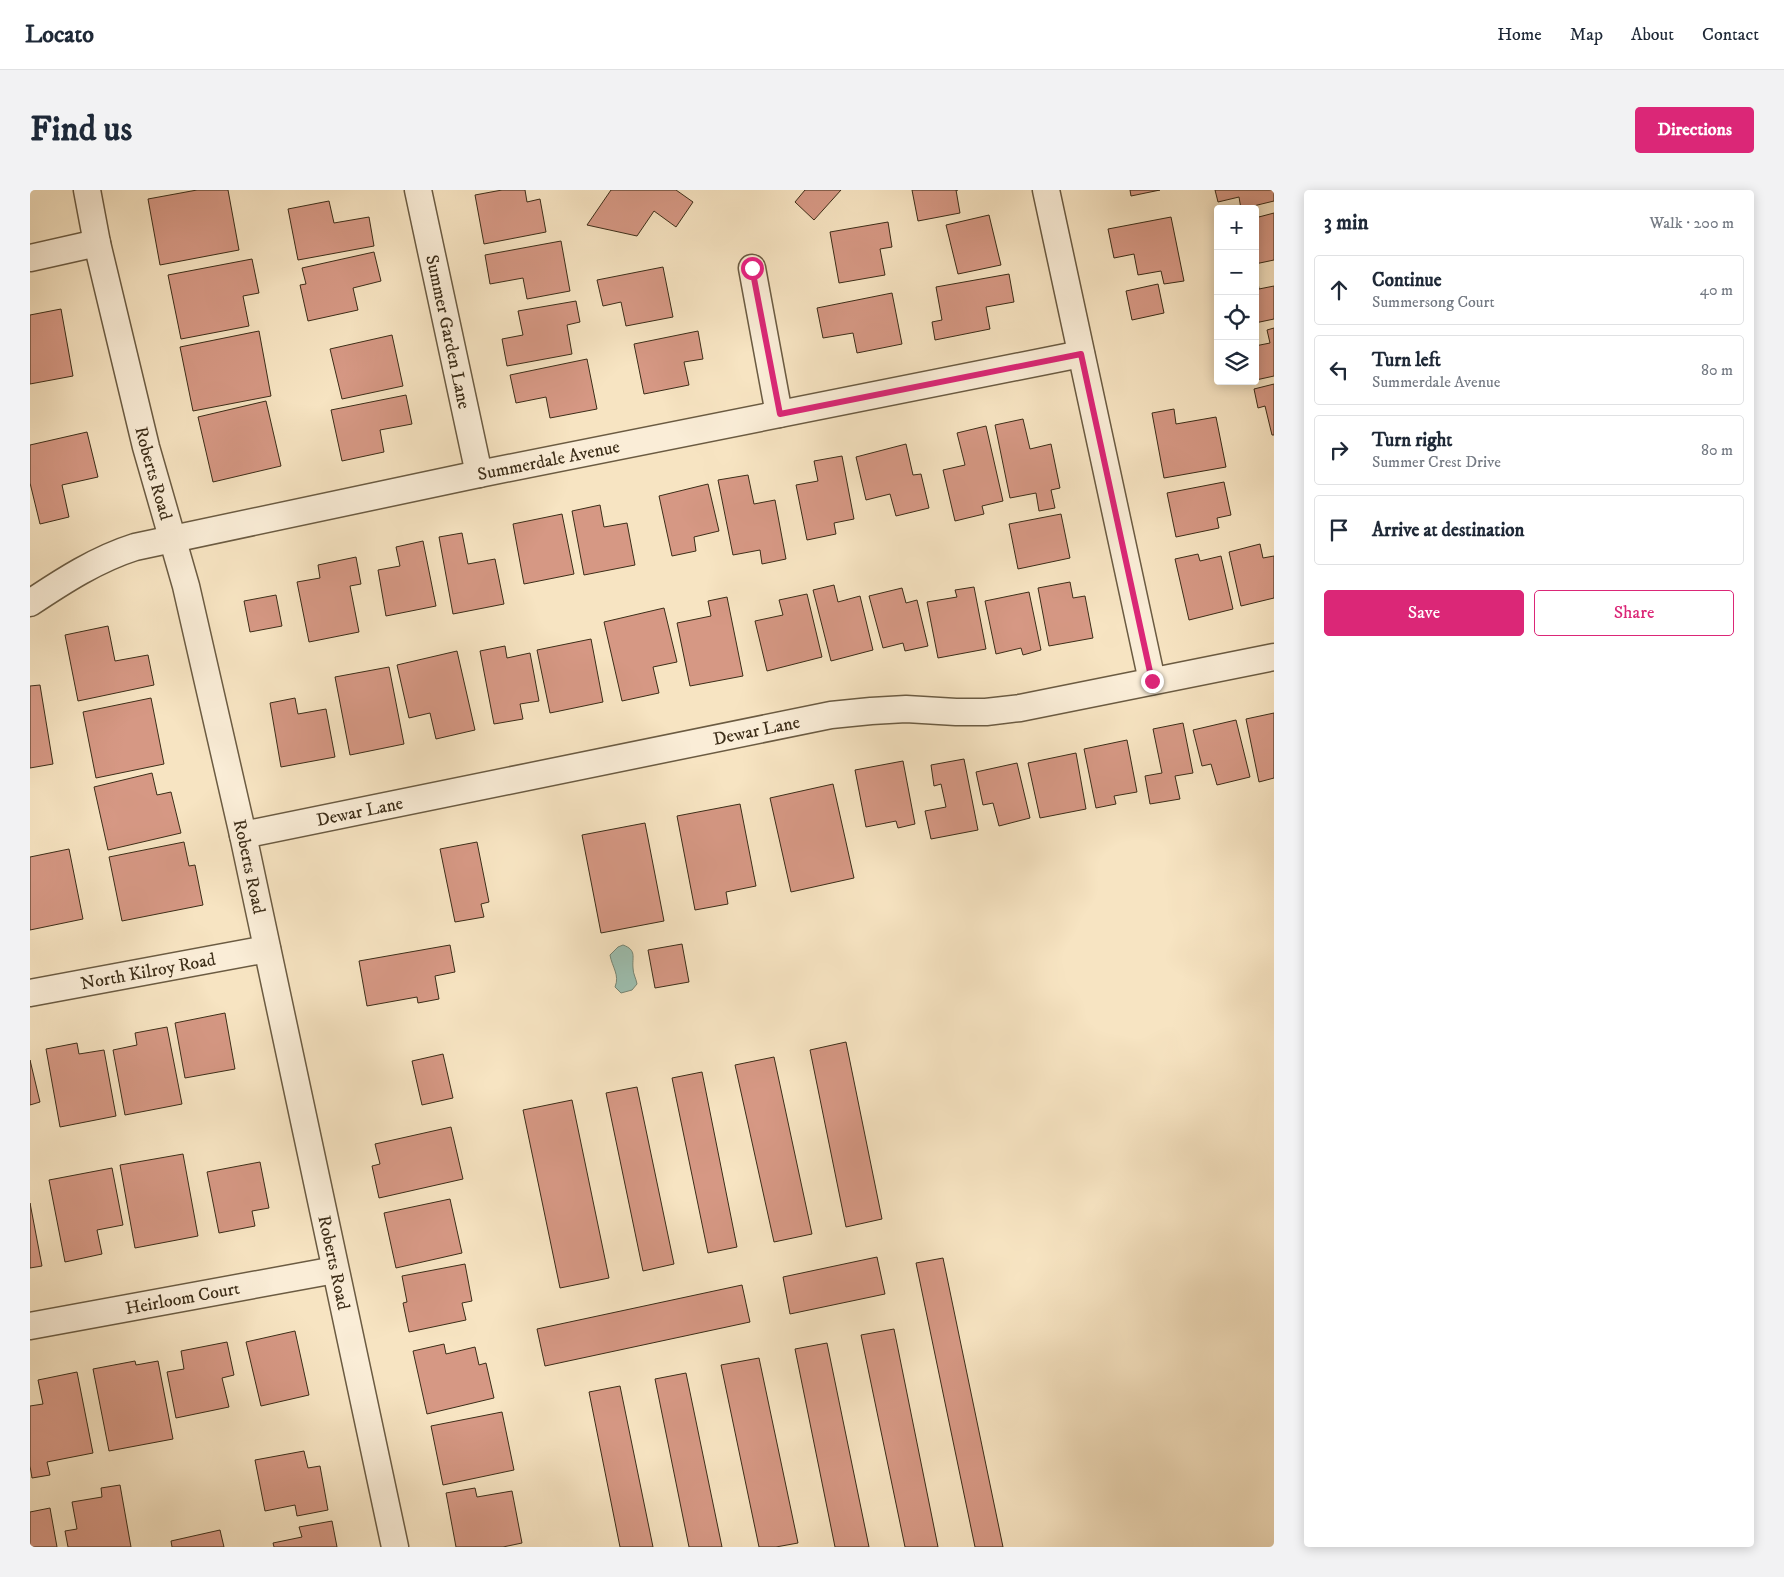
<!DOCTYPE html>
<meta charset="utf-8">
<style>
body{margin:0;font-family:"IM FELL DW Pica",serif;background:#f2f2f3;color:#1f2937}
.controls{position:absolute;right:15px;top:15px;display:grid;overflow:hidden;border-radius:5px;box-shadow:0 2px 12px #0003}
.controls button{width:45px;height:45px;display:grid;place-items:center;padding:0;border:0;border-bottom:1px solid #e0e1e3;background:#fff;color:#1f2937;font:25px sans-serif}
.stop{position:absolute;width:15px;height:15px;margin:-11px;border:4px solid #db2777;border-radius:50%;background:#fff}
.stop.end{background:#db2777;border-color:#fff;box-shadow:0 1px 5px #0008}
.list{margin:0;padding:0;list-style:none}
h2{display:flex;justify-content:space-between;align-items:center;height:65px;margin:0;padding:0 20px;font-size:21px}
h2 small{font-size:16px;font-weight:400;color:#747a83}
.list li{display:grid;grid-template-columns:32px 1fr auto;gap:15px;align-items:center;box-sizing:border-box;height:70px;margin:0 10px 10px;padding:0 10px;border:1px solid #e0e1e3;border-radius:5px}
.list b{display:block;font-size:19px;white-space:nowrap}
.list p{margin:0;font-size:16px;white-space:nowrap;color:#747a83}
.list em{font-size:16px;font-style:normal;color:#747a83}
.actions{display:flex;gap:10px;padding:15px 20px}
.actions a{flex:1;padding:11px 0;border:1px solid #db2777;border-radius:5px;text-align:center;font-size:18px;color:#db2777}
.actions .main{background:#db2777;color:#fff}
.icon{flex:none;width:28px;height:28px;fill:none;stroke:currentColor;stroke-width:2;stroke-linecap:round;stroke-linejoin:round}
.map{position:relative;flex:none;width:1244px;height:1357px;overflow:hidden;border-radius:5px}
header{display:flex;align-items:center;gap:30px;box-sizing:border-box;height:70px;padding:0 25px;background:#fff;border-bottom:1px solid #e0e1e3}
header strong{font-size:24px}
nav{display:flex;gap:28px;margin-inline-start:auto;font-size:18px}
.intro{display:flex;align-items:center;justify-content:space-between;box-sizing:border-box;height:120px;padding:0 30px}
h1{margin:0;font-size:35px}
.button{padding:12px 22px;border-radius:5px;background:#db2777;color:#fff;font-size:18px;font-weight:700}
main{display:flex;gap:30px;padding:0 30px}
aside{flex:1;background:#fff;border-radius:5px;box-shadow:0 2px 12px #0003}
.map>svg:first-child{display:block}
</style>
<header>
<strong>Locato</strong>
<nav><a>Home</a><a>Map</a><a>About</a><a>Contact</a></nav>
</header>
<div class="intro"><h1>Find us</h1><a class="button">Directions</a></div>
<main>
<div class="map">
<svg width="1244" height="1357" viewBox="0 0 1244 1357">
<rect width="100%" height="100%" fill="#f7e4c2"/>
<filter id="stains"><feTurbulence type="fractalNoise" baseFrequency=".004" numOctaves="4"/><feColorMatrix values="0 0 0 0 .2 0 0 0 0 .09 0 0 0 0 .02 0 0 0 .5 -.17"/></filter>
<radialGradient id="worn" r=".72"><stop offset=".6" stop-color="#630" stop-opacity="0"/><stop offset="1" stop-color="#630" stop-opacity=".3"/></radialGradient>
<path fill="#9dbfb0" stroke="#768573" d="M593,755c14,5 9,12 10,23 0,6 3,10 4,16l-5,6 -11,3 -6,-6c5,-12 -3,-20 -5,-32l8,-8z"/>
<path fill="#d69884" stroke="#3c2d18" d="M167,0h31l11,60 -79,15 -12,-66z
M472,0h23l2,12 13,-3 6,33 -62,12 -9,-49z
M581,0h65l17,12 -17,25 -22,-16 -17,25 -50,-11z
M775,0h36l-27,30 -19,-18z
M882,0h46h-2l4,23 -42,8z
M1100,0h30l-29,6z
M1185,0h59v11l-33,8 -2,-12 -21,5z
M299,11l5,22 35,-6 5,29 -76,14 -10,-51z
M1244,23v47l-19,4v-46z
M959,25l12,50 -43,9 -12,-49z
M1141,27l13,64 -20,3 -3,-13 -23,4 -4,-21 -20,4 -6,-29z
M858,32l4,25 -12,2 5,26 -46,8 -9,-51z
M531,51l9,50 -43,8 -4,-21 -33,6 -5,-29z
M344,62l7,29 -28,7 5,22 -50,11 -8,-36 6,-1 -4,-16z
M222,69l7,34 -16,3 6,30 -68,13 -13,-64z
M633,77l10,50 -47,9 -5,-24 -18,4 -6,-26z
M979,84l5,28 -28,5 4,22 -55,11 -3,-18 10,-2 -6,-33z
M1225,85h2l2,14 15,-3v33l-19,4z
M1128,94l6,29 -32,7 -6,-29z
M862,103l10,51 -45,9 -4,-20 -30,5 -6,-30z
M546,111l4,21 -13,3 5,29 -65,12 -5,-27 21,-4 -5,-24z
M31,119l12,67 -43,8v-69z
M1244,138v48l-18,4 -1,-34 15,-3 -3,-13z
M229,141l12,65 -78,15 -13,-64z
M668,141l5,28 -19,3 5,23 -45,9 -10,-50z
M362,145l11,51 -61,13 -12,-50z
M557,169l10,50 -47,9 -4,-21 -30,6 -6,-28z
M1244,194v51h-2l-7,-29 -7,2 -4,-19z
M376,205l6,29 -32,6 4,22 -42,9 -11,-51z
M236,211l15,65 -68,16 -15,-65z
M1144,219l2,15 40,-7 10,50 -62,11 -12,-65z
M993,229l7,30 21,-5 9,44 -9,2 4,18 -16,3 -3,-18 -26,5 -15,-73z
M956,236l17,75 -21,5 2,8 -29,7 -12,-51 22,-5 -8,-32z
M57,242l11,45 -36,8 7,32 -29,7 -10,-41v-38z
M876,254l7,31 8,-1 8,34 -33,8 -6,-22 -24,6 -10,-43z
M812,266l12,63 -20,4 2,11 -29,6 -11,-55 22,-4 -4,-20z
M718,285l6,29 21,-4 11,59 -24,5 -2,-14 -27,5 -15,-75z
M1194,292l7,33 -14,3 2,10 -43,9 -9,-44z
M678,294l11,47 -25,6 2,14 -24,5 -13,-60z
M570,315l4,22 23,-4 8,42 -51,10 -12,-64z
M532,324l12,60 -50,10 -11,-60z
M1031,324l9,44 -52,11 -9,-45z
M432,343l6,31 27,-5 9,45 -51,10 -14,-77z
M393,351l13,65 -50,10 -8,-46 22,-4 -4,-19z
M1230,354l3,14 11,-2v42l-33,8 -12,-54z
M1168,364l2,7 21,-5 12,53 -44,11 -14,-61z
M326,367l5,27 -11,2 9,46 -50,10 -12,-60 23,-4 -2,-13z
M1040,392l3,16 12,-2 8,42 -44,8 -11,-58z
M804,395l4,17 22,-6 13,54 -42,11 -18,-71z
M944,397l12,62 -48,9 -11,-56 30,-5 -2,-7z
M872,398l4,15 11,-3 11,46 -23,5 -2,-8 -20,5 -14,-52z
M999,402l12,58 -18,5 -2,-7 -25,6 -11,-53z
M777,404l15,63 -55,14 -12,-50 28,-6 -4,-15z
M246,405l6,31 -32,6 -6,-31z
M697,407l16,79 -53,10 -13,-63 34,-7 -3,-15z
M634,418l13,54 -24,5 6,26 -37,8 -18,-79z
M78,436l7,35 33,-6 6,30 -76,16 -13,-66z
M561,449l12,63 -53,11 -13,-63z
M475,456l2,12 23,-5 9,48 -19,3 3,15 -29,5 -14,-73z
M427,461l18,79 -39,9 -6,-26 -21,5 -12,-53z
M359,477l15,77 -54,11 -15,-78z
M10,495l13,79 -23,4v-82z
M121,508l13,66 -68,14 -13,-66z
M265,508l3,16 28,-5 9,48 -54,10 -11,-64z
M1244,523v65l-15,4 -13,-63z
M1206,530l14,57 -33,8 -6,-21 -9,2 -9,-36z
M1153,533l10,50 -18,3 5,23 -30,5 -5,-28 17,-3 -9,-44z
M1097,550l10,52 -23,4 2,8 -20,4 -12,-59z
M1046,563l10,56 -46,9 -12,-55z
M934,569l14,71 -47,9 -6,-28 21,-4 -5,-23 -7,2 -3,-21z
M873,571l12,63 -17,4 -2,-7 -30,6 -11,-57z
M987,573l13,55 -31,8 -6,-23 -10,2 -7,-33z
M122,583l5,22 14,-3 10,41 -73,17 -14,-63z
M803,594l21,94 -63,14 -21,-94z
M710,614l16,82 -30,6 2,12 -33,6 -18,-94z
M615,633l19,98 -63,12 -19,-98z
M154,652l5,24 6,-1 8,40 -81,16 -13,-64z
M447,652l12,60 -8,2 3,13 -29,5 -15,-73z
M39,659l14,70 -53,11v-73z
M652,754l7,38 -34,6 -7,-38z
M420,755l5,27 -20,4 4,23 -21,4 -1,-6 -50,9 -8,-45z
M195,823l10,56 -50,9 -10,-55z
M137,837l15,77 -57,11 -12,-65 24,-5 -2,-12z
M816,852l36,177 -36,8 -36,-177z
M47,853l2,11 25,-4 12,66 -56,11 -14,-78z
M413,864l10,44 -31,7 -10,-44z
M744,867l38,177 -38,8 -39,-177z
M0,870l10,42 -10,3z
M672,882l35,175 -29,6 -36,-175z
M607,897l37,177 -31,7 -37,-178z
M542,910l37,178 -49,10 -37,-178z
M421,937l12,52 -84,19 -7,-32 8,-2 -5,-20z
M153,964l15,82 -63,12 -15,-83z
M230,972l9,46 -17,3 3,15 -36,7 -12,-61z
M82,978l11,57 -26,5 5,24 -37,8 -16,-82z
M420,1009l12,54 -66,15 -12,-55z
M0,1013l12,63 -12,2z
M847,1067l8,37 -95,20 -7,-37z
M913,1068l60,289h-28l-59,-284z
M435,1074l7,37 -10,2 4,17 -57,12 -6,-29 4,-1 -5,-26z
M712,1095l8,37 -205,44 -8,-37z
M864,1139l44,218h-33l-44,-212z
M265,1141l14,64 -48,11 -15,-64z
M197,1152l7,33 -12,3 7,29 -53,11 -9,-46 17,-3 -3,-18z
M797,1153l42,204h-34l-40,-198z
M414,1154l2,10 29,-7 4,18 7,-2 8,35 -67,16 -14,-63z
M729,1168l39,185 -22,4h-17l-38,-182z
M105,1171l1,4 22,-4 15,78 -64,12 -16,-82z
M47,1182l16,81 -46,9 3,13 -18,3 -2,-12v-60l13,-2 -5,-24z
M656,1183l36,174h-33l-34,-168z
M590,1196l33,161h-33l-31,-155z
M472,1222l12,58 -71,15 -12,-59z
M274,1261l4,17 12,-2 8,44 -31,6 -2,-11 -30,6 -10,-51z
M90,1295l11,62h-63l-3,-16 12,-2 -5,-27 30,-5 -1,-9z
M445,1298l2,9 35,-6 10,52 -19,4h-47l-10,-54z
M20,1318l7,39h-27v-35z
M302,1331l5,26h-63l-1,-4 29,-6 -3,-10z
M190,1340l4,17h-52l-1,-6z"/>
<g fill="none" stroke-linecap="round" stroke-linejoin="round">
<defs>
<g id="minor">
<path id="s1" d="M57,0l10,53 49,204 40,139 57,249 152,712"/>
<path id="s2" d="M388,0l61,284"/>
<path d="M1016,0l106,491"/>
<path d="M0,68l67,-15"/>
<path d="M722,78l27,146"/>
<path id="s3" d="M0,413c33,-22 67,-44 105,-56l344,-73 602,-120"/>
<path id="s4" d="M213,645l588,-120 40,-4 35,-2 50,3h30l34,-4 254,-51"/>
<path id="s5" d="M0,803l237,-44"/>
<path id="s6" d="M0,1136l305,-56"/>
</g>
</defs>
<use href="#minor" stroke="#6b5b42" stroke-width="29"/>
<use href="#minor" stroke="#faedd7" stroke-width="26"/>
</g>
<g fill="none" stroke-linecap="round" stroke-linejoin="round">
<path stroke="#db2777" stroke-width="6" d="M722,78l28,146 301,-60 71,327"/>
</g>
<g text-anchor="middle" stroke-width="4.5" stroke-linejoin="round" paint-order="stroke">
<g font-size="18" fill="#3c2d18" stroke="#faedd7">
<text dy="6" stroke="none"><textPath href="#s2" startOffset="145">Summer Garden Lane</textPath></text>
<text dy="6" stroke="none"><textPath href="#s3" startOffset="542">Summerdale Avenue</textPath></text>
<text dy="6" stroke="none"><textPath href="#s1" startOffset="291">Roberts Road</textPath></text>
<text dy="6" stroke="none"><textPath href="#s4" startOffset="524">Dewar Lane</textPath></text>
<text dy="6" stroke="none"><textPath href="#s4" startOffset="119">Dewar Lane</textPath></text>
<text dy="6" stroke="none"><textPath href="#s1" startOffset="696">Roberts Road</textPath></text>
<text dy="6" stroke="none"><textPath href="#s5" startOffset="120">North Kilroy Road</textPath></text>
<text dy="6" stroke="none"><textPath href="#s1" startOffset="1101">Roberts Road</textPath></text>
<text dy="6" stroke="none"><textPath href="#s6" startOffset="155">Heirloom Court</textPath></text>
</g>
</g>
<rect width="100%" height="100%" filter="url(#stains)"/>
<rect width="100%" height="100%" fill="url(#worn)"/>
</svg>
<div class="controls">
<button>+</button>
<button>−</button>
<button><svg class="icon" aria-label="locate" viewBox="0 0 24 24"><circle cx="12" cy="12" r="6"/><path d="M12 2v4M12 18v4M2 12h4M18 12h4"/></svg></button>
<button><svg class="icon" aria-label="layers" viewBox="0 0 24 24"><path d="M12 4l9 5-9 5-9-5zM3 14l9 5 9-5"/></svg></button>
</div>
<div class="stop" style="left:722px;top:78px"></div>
<div class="stop end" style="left:1122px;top:491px"></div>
</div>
<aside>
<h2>3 min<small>Walk · 200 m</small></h2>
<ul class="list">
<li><svg class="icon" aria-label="ahead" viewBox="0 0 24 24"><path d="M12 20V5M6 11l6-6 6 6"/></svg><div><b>Continue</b><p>Summersong Court</p></div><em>40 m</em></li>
<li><svg class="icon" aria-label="left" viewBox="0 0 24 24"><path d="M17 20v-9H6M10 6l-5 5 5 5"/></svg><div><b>Turn left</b><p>Summerdale Avenue</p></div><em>80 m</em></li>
<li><svg class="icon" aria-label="right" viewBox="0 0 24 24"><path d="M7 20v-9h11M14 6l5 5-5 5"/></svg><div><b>Turn right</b><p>Summer Crest Drive</p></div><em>80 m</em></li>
<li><svg class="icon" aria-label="arrive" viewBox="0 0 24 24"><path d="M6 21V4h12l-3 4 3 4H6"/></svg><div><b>Arrive at destination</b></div></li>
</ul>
<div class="actions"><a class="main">Save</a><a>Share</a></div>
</aside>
</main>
